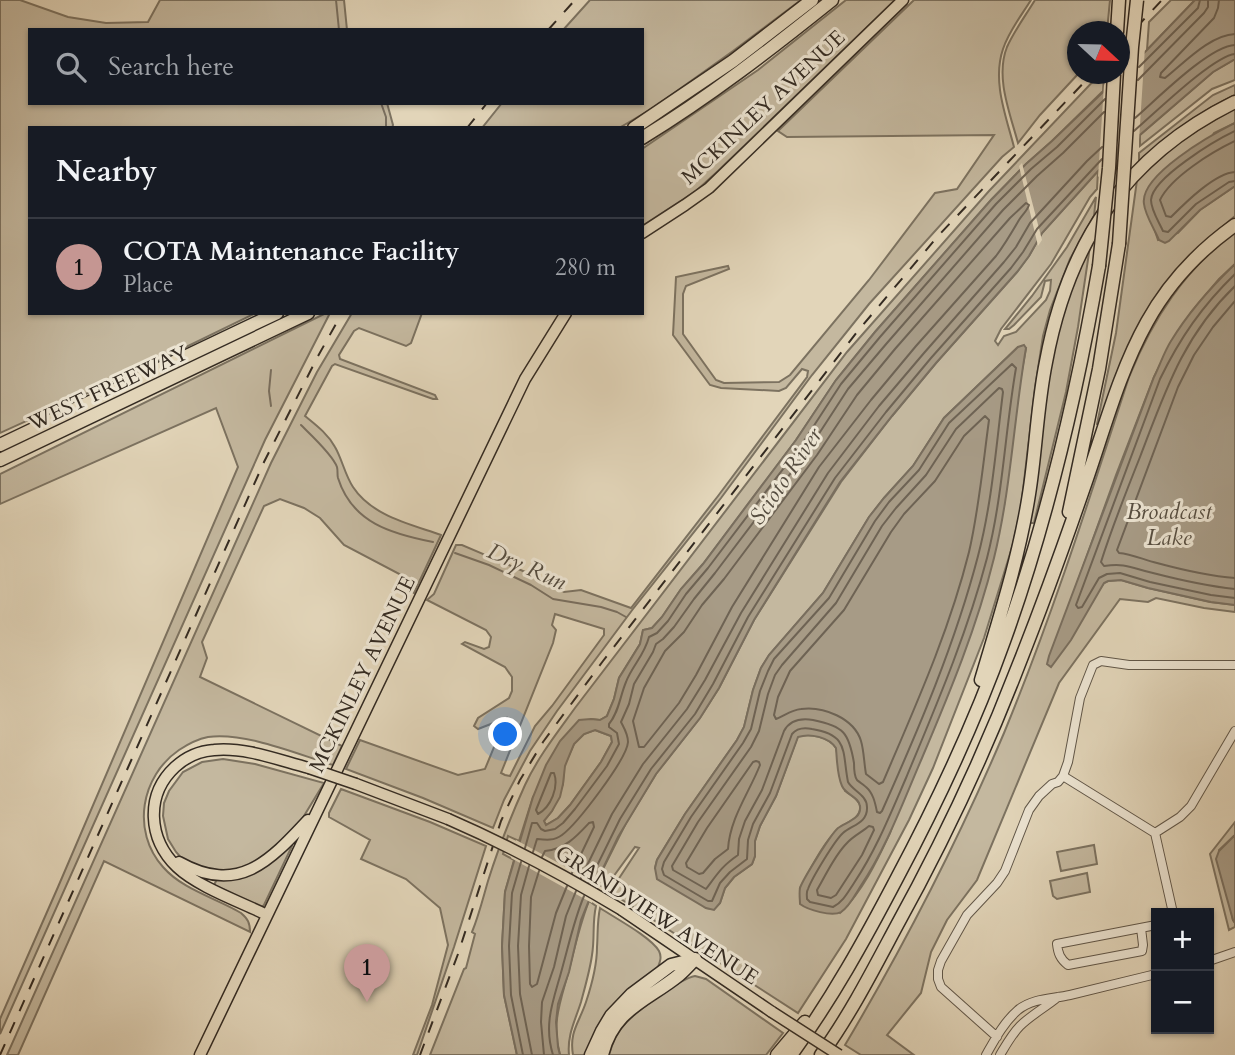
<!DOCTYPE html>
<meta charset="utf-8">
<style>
body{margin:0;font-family:Cardo,serif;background:#20242c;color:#f1f3f6}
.controls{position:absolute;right:21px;bottom:21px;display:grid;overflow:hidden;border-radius:0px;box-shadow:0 2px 5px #0004}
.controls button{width:63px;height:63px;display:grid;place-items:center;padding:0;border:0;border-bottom:2px solid #363941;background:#171b24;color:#f1f3f6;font:35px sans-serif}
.compass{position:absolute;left:1067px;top:21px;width:63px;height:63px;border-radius:50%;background:#171b24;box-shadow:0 2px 5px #0004;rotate:112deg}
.you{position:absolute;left:506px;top:735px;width:24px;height:24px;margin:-18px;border:5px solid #fff;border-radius:50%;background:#1a73e8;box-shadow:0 0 0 10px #1a73e833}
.badge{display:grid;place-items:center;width:46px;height:46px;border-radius:50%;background:#c59692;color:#111;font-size:23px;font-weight:700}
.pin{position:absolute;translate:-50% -58px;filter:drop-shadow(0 2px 4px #0008)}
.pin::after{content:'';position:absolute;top:37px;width:24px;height:21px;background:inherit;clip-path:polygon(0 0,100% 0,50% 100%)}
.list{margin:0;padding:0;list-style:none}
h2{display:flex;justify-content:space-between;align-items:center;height:91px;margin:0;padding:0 28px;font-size:30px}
h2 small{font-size:23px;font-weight:400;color:#9ea1a6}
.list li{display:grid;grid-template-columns:46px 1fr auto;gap:21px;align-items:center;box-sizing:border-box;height:98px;padding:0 28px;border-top:2px solid #363941}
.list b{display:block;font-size:26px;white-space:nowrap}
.list p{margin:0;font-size:23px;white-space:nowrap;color:#9ea1a6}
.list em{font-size:23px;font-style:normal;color:#9ea1a6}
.icon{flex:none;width:38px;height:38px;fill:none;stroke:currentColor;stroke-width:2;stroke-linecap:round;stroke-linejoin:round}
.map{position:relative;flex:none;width:1235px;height:1055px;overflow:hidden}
.search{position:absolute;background:#171b24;box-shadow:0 2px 5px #0004;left:28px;top:28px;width:616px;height:77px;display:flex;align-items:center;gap:18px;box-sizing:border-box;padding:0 24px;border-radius:0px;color:#9ea1a6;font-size:26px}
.panel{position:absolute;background:#171b24;box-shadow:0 2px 5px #0004;left:28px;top:126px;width:616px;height:189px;border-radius:0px}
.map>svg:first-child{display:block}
</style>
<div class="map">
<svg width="1235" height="1055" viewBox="0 0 1235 1055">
<rect width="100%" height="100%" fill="#e2d5b9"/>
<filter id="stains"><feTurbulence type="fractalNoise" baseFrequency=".00286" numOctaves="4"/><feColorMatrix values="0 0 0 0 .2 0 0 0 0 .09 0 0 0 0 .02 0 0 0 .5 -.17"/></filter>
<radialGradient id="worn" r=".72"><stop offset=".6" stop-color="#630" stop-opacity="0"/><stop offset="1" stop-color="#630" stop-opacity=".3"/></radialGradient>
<path fill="#c4b89f" stroke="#7c7260" stroke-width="2" fill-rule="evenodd" d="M0,0h20l48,17 38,6 42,-1 12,-22h184l3,30h-317v73h357l6,22 -1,3h-362v185h226l-111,54 -145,66z
M590,0h211l-68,51 -80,57 -34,20h-137l20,-25h140v-73h-79z
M846,0h49l-177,171 -22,20 -54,35v-77l116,-79z
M914,0h117c-10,16 -22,31 -28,49 -11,32 3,67 11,98l-12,10 -133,147 -57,71 -91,123 -88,111 -76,102 -27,40 -26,49 -11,28 -70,-30 -77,-29 14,-29 98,35 27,-6 21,-51 -28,11 -4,-3 4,-8 31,-20 3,-7v-14l-7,-10 -43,-23 3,-2 19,7 5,-2 2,-10 -5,-7 -59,-30 7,-6 22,-49h6l75,32 27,15 17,-2 50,18 87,-112 89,-119 1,-6 -6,-2 -16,19 -7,3 -58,-3 -11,-3 -37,-50 3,-58 52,-11 1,3 -43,17 -3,8v40l33,46 8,3 55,-1 11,-7 79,-95 66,-87 22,-4 37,-54 -207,2 -9,-6zM555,614l49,15v6l-52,71 -17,20 -25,50 -5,-1 -4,-2 52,-130 3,-13 -4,-5z
M1035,0h75l-3,31 -29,1v42l-38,41 -22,28c-8,-30 -23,-66 -11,-96 7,-16 19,-32 28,-47z
M1171,0h24l-48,50 2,-28z
M1235,59v21l-23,9 -72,57v-11l73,-63z
M1100,74h4l-1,17 -51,50 -26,23 -35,36 -116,132 -39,48 -40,60 -93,124 -22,25 -19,28 -10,11 -9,2 -3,14 -21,34 -5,21 -7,17 -7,4 -9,-1 -58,78 -14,44 -11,-5 -5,18 11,6 -9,32 -3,54 2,49 13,60h-87l34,-86 2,-1 9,-34 -3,-2c7,-17 11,-34 16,-51 10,-32 23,-65 37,-96 13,-28 32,-52 50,-77l272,-356 142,-161z
M1235,85v10c-36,17 -67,40 -96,67v-9l74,-58z
M1235,108v15l-21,10 -60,95 4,12 20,-7 22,-23 35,-24v30l-33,28 -20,20 -82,161 -3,-1 19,-91 21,-153 36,-33 25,-17z
M1098,171l-1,18 -7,8 -39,67 -50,65 -6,12 3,4 6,-9 12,-4 30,-32 4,-9 1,-11 -6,1 -4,16 -27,28 -5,4h-4l27,-33 35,-49 29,-50 -2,19 -24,43 -20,51 -7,26 -8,52 -14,119 -8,37 -29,94 -51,130 -24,52 -63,119 -48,74 -188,-121 29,-44 -4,-1 -30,41 -9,-5 30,-60 30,-49 44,-56 19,-30 35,-68 87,-138 51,-66 44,-53 81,-91 12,-16 13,-23zM1018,347l8,1 -7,39 -15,119 -114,327c-13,28 -28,59 -50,80l-40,-25c11,-19 21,-42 37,-58 6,-7 24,-10 23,-23 0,-7 -9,-12 -15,-16l-9,-43c-7,-11 -26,-15 -38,-12l-22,60 -16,30 -5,15v15l-3,8 -18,13 -9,11 -5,15 -6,6 -8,-1 -51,-40 2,-8 28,-46 52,-74 7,-13 9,-37 8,-22 8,-13 54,-62 46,-76 15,-19 29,-32 31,-48z
M1235,231v33l-16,15 -27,32 -21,31 -17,35 -38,98 -68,189 56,-81 4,-2 13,-1 27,8 62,14 25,3v7l-31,-4 -48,-10 -8,4 -28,-3 -61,84 -82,197 -30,40 -16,32 -10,41 -34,42 27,20h-53l-16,-10c60,-101 113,-204 159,-312 48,-116 86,-236 125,-356 24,-59 55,-106 106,-146z
M1090,246l-12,81 -12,65 -32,131h-4c13,-74 13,-151 36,-223 6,-18 16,-36 24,-54z
M326,313h4l-65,127 -265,594v-15l58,-132 180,-420 -22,-59 -216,96v-30z
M352,313h70l-11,30 -5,3 -47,-18 -5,3 -15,24 1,4 95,36 2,4h-4l-98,-35 -3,2 -27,50c11,9 23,18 30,31 7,12 10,28 18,40 19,29 57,37 88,48l-27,58 -10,-6 3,-9 -63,-33 -24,-27 -16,-10 -24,-9 -16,7 -62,136 5,16 -7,19 142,69 -9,19c-36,-11 -87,-33 -125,-28 -10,2 -20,7 -29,13 -38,26 -48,81 -16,117 20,23 53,31 78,46 7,6 9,10 9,19l-146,-71 -86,194h-11l264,-592 46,-91z
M595,730l16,6 1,6 -11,20 -31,43 -12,13 -12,7 -2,-4 8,-10 11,-27 1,-18 10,-22 10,-10z
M223,759l32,5 69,19 -28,46 -47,39 -29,6 -36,-13 -8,-9 -8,-13 -5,-23 1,-13 5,-12 14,-19 19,-10z
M341,789l89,33 56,24 -32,101 -37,108h-4l19,-50 16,-60 -8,-37 -34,-29 -45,-20 9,-19 -41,-23v-4z
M1235,822v13l-16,15 14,70 2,3v4l-6,3 -19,-76z
M290,845l2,1 -28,59 -3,3 -47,-23 3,-6h12z
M1094,845l3,19 -36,7 -4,-19z
M1087,873l3,19 -33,7 -4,-3 -3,-15z
M589,901l7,5c-4,17 -1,32 -4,49 -2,15 -7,32 -11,47 -6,19 -14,33 -12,53h-9c-9,-33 1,-55 9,-85 6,-24 11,-46 20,-69z
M600,908c15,10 51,29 59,43 3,6 1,11 -1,16l-72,88h-13c-4,-23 6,-32 13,-53 5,-15 11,-39 11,-55 1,-14 0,-25 3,-39z
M695,976l11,3 77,54 -17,22h-157c3,-11 7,-21 14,-29 11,-13 56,-47 72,-50z"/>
<path fill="#a79b86" stroke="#796e5e" stroke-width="2" fill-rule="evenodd" d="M1195,0h40v59l-22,13 -115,99 -56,62 -13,23 -12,16 -81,91 -44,53 -52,66 -86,138 -35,68 -19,30 -44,56 -38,63 -22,46 -15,37 -12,52 -11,32 -2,18 2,25 2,8h-43l-13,-60 -2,-49 3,-54 28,-95 13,-32 14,-24 19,-21 12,-1 9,1 7,-4 7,-17 5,-21 21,-34 3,-14 9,-2 10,-11 19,-28 22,-25 93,-124 40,-60 39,-48 116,-132 35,-36 26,-23 95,-91zM595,730l16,6 1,6 -11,20 -31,43 -12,13 -12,7 -2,-4 8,-10 8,-14 3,-13 2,-18 9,-22 10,-10z
M1235,123v63l-35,24 -31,31 -4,2 -6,-3c-4,-10 -14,-25 -15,-36 -5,-29 69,-70 91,-81z
M1235,264v341l-24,-3 -63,-14 -27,-8 -13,1 -4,2 -33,57 -20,27 -4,-3 2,-8 105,-279c6,-12 10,-25 17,-36 17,-28 40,-54 64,-77z
M1024,345l2,3c-12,69 -15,141 -32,210 -17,69 -44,134 -72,200 -19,44 -35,89 -62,129 -5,8 -11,20 -19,25 -9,5 -33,-2 -41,-8 0,-4 -1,-11 0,-16 3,-9 31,-54 38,-60 8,-6 24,-9 22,-22 -1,-9 -14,-11 -18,-20 -5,-11 -5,-26 -6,-38 -7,-11 -26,-15 -38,-11l-22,59 -16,30 -5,15v15l-3,8 -18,13 -9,11 -5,15 -6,7 -8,-2 -49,-29 -2,-11 2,-8 28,-46 52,-74 7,-13 9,-37 8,-22 8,-13 54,-62 46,-76 15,-19 29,-32 31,-48 74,-71z
M1235,835v88l-2,-3 -17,-61 3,-8z"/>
<path fill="#e2d5b9" d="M1145,47l-6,93 -41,37 6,-92 13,-11h3v-3z
M1022,163l20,77 -4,6 -19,-80z
M516,840l83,45 -7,18 -81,-45z"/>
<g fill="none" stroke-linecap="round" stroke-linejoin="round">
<path stroke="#6e6354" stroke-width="2" d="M1219,0l-1,8 -4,10 -53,55 -1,4 5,1c19,-15 45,-43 70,-44
M1139,67l59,-59 2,-8
M1138,80l66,-67 4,-6v-7
M1135,118c21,-18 74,-72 100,-73
M1134,131c20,-17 79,-75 101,-77
M1235,131c-19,9 -83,47 -84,69 0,10 8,22 12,31l5,1 28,-28 33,-22 6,-1
M1235,141c-23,11 -64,36 -75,59l6,16 5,1c14,-14 44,-44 64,-45
M1026,203l3,2c-2,6 -6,9 -10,15 -7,12 -14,24 -23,36l-80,90 -45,54 -52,67 -87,140 -36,68 -17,28 -35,44h-5l-6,-26 11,-33 21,-37 19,-19 18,-27 22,-26 93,-124 40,-60 38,-46 115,-131z
M1235,274c-33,32 -55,64 -75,105l-84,226 2,3 4,-1 17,-29 8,-4 13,-1 30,9 61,13 24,3
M1235,286c-52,50 -70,106 -95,171 -14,35 -28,70 -39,105l3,4c23,-3 27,2 49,7 27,7 54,13 82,16
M1235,301l-22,26 -19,28 -16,32 -61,163 2,3c13,1 25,7 38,10 26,7 52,13 78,15
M1012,364l4,4c-11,63 -13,128 -29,190 -20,76 -51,148 -81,220 -16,37 -30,72 -52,105 -6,9 -11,19 -21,24l-23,-5 -3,-3c0,-4 -1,-7 1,-10 4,-11 27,-49 35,-56 9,-8 25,-10 24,-26 0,-12 -14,-16 -19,-25 -6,-31 1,-47 -36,-53 -9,-2 -15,-1 -20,5l-22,59 -17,31 -5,16 -1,19 -17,13 -10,11 -8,18h-4l-44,-26 -2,-6 2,-7 27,-45 52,-74 8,-14 9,-38 8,-20 6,-12 55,-61 46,-77 14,-19 30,-32 30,-47z
M999,388l3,1 1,3c-7,55 -11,111 -25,164 -23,88 -59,172 -96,255l-2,2 -3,-1c-2,-10 -4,-19 -11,-25 -1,-1 -8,-6 -9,-7 -3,-4 -3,-12 -3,-17 -5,-30 -10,-37 -41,-43 -12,-2 -23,0 -29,11l-22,59 -17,31 -6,18 -1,16c-17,12 -20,18 -32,34l-33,-19 -1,-4 26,-44 53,-75 8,-16 9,-37 7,-19 7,-10 54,-62 46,-77 14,-18 30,-33 30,-46z
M985,416l4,4c-6,44 -10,89 -20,132 -20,80 -54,155 -86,230l-4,2 -13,-10c-2,-11 -2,-23 -5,-33 -7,-23 -38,-35 -60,-32 -10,1 -17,7 -25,10l-2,-4 4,-18 12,-26 54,-61 47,-78 13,-18 31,-33 29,-45z
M756,761l3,1 1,3c-11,28 -30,53 -32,84l-13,10 -12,14 -4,1 -12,-7 -1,-4 21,-35 46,-66z
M551,773h3c5,14 -3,34 -16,41l-2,-4z
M869,826l4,1 1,3 -12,25 -26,40 -5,3 -13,-3 -1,-5c9,-15 17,-34 30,-47 6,-7 15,-11 22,-17z
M525,848l7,-25h5l4,6 4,2 10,-2 8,-6 12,-14 32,-43 12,-22 -2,-11 -8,-6v-3c10,-12 11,-28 17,-42 6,-16 18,-26 23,-45l8,-4 11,-12 18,-27 22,-26 94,-124 39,-60 39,-47 116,-133 35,-35 26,-22 48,-48
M533,852l4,-13c9,1 17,2 25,-4 15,-11 65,-76 66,-93 0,-8 -4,-14 -7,-20l8,-18 5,-20 19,-32 3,-8 7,-5 11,-12 20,-28 21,-26 94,-124 39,-60 39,-46 116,-133 34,-34 26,-23 41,-41
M542,857l3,-6c20,-2 31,-14 44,-28l4,-1 1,5 -22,46
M521,862l-9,31 -3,53 2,49 12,60
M529,866l-8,29 -3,51 2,48 12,61
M539,871l-8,26 -2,49 1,38 2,3 5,-3 19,-71 11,-27
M581,878l31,-64 31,-50 44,-55 18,-29 36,-67 87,-140 51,-67 45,-53 80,-91 12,-15 14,-24 57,-62 15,-14
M589,882l31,-63 31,-50 44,-55 18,-30 35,-67 87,-139 51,-66 45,-54 80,-90 12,-16 14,-23 65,-70
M544,1055l-3,-33 1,-20 12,-35 12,-51 10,-25
M553,1055c-10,-32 1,-56 9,-86 7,-25 12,-49 22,-73"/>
<path stroke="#796e5e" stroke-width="2" d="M336,0l3,30
M381,103l5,14v11
M271,370l-2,21 2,15
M301,425c9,9 32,30 36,42 1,4 0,7 1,11 14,45 54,56 95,64
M455,553l34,12 42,20 22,14 48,8 16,5 9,5"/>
<defs>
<path id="minor" d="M1063,776l92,57
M1155,833l25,-16 11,-11 44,-75
M1155,833l18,80
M1141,928l2,17 -1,6 -74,14c-8,-6 -10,-12 -11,-21l99,-19
M1209,961l26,-9
M997,1037l-56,-50 -3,-8v-9l3,-9 26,-46 30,-32 8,-12 24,-61 10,-14 13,-12 6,-2 5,-6 5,-14 12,-64 13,-33 8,-4 28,4h106
M986,1055c9,-16 18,-33 32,-45 15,-12 34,-11 52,-15 29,-7 58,-14 86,-21
M1000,1055c6,-10 12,-21 20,-29 11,-11 26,-19 38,-29"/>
<path id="major" d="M642,233l43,-28 24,-17 194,-188
M356,784l92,35
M179,862c59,33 90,0 129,-42
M622,910l150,102
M267,915c-26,-13 -69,-28 -90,-48 -29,-28 -32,-72 -2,-100 11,-10 24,-16 39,-17 32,-3 64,10 95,18
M200,1055l325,-676 41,-66"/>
<path id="highway" d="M1117,32l2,-32
M634,128l99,-67 79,-61
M642,138c67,-41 129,-89 190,-138
M0,445l277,-132
M0,460l308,-147
M1069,512l30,-143 20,-125
M981,680c18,-61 38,-122 48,-186 7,-43 8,-88 17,-132 22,-119 79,-206 189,-260
M591,1055l11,-24 9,-15 21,-22 39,-29 24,-6
M602,1055c11,-46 45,-54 77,-80 6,-5 11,-11 16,-16
M777,1055l28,-33
M791,1055c41,-56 74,-116 106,-177 41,-77 78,-156 107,-237 44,-122 73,-248 95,-375
M821,1055c29,-40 52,-85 75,-128 47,-85 88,-172 123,-263 23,-58 44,-116 64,-174 20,-56 35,-116 64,-168 21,-38 53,-72 88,-97"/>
</defs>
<use href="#minor" stroke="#605648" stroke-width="10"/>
<use href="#major" stroke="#342b22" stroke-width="13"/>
<use href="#highway" stroke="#342b22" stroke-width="15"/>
<use href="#minor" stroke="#ece4d2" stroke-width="8"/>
<use href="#major" stroke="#e2d5b9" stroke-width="10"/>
<use href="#highway" stroke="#e2d5b9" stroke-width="12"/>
<path stroke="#342b22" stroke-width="2" stroke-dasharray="12 12" stroke-linecap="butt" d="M548,30l27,-30
M1120,45l42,-45
M467,128l20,-25
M0,1055l264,-593 53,-104 25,-45
M420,1055l38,-101 43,-133 19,-41 23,-38 60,-81 254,-329 81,-96 154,-162"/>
<defs>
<path id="major-bridge" d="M309,768l47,16
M448,819c62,27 116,56 174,91
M772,1012l67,43"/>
<path id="highway-bridge" d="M1119,244l13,-197 5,-47
M1099,266l10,-98 5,-94"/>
</defs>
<use href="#major-bridge" stroke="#342b22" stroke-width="13" stroke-linecap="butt"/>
<use href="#highway-bridge" stroke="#342b22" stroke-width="15" stroke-linecap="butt"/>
<use href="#major-bridge" stroke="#e2d5b9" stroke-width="10"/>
<use href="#highway-bridge" stroke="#e2d5b9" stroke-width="12"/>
</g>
<g text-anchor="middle" stroke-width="6" stroke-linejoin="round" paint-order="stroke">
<g font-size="21" fill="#342b22" stroke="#ece4d2">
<text transform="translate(763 107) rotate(-43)" y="7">MCKINLEY AVENUE</text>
<text transform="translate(108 388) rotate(-25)" y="7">WEST FREEWAY</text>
<text transform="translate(362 674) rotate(-64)" y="7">MCKINLEY AVENUE</text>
<text transform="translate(657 915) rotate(33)" y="7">GRANDVIEW AVENUE</text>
</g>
<g font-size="23" font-style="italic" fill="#564d40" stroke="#ece4d2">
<text transform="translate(785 476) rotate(-56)" y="8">Scioto River</text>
<text x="1169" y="519">Broadcast<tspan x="1169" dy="26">Lake</tspan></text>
<text transform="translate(527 566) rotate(24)" y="8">Dry Run</text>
</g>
</g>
<rect width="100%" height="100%" filter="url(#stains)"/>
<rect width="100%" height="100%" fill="url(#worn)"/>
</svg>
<div class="controls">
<button>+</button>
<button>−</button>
</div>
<svg class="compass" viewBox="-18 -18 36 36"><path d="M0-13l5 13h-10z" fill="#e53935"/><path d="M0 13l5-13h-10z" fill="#9ea1a6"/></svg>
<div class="you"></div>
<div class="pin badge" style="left:367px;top:1002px">1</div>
<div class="search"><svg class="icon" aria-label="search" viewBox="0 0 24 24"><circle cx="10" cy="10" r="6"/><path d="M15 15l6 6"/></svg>Search here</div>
<section class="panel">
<h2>Nearby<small></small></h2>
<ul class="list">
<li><span class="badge">1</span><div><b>COTA Maintenance Facility</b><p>Place</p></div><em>280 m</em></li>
</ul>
</section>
</div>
